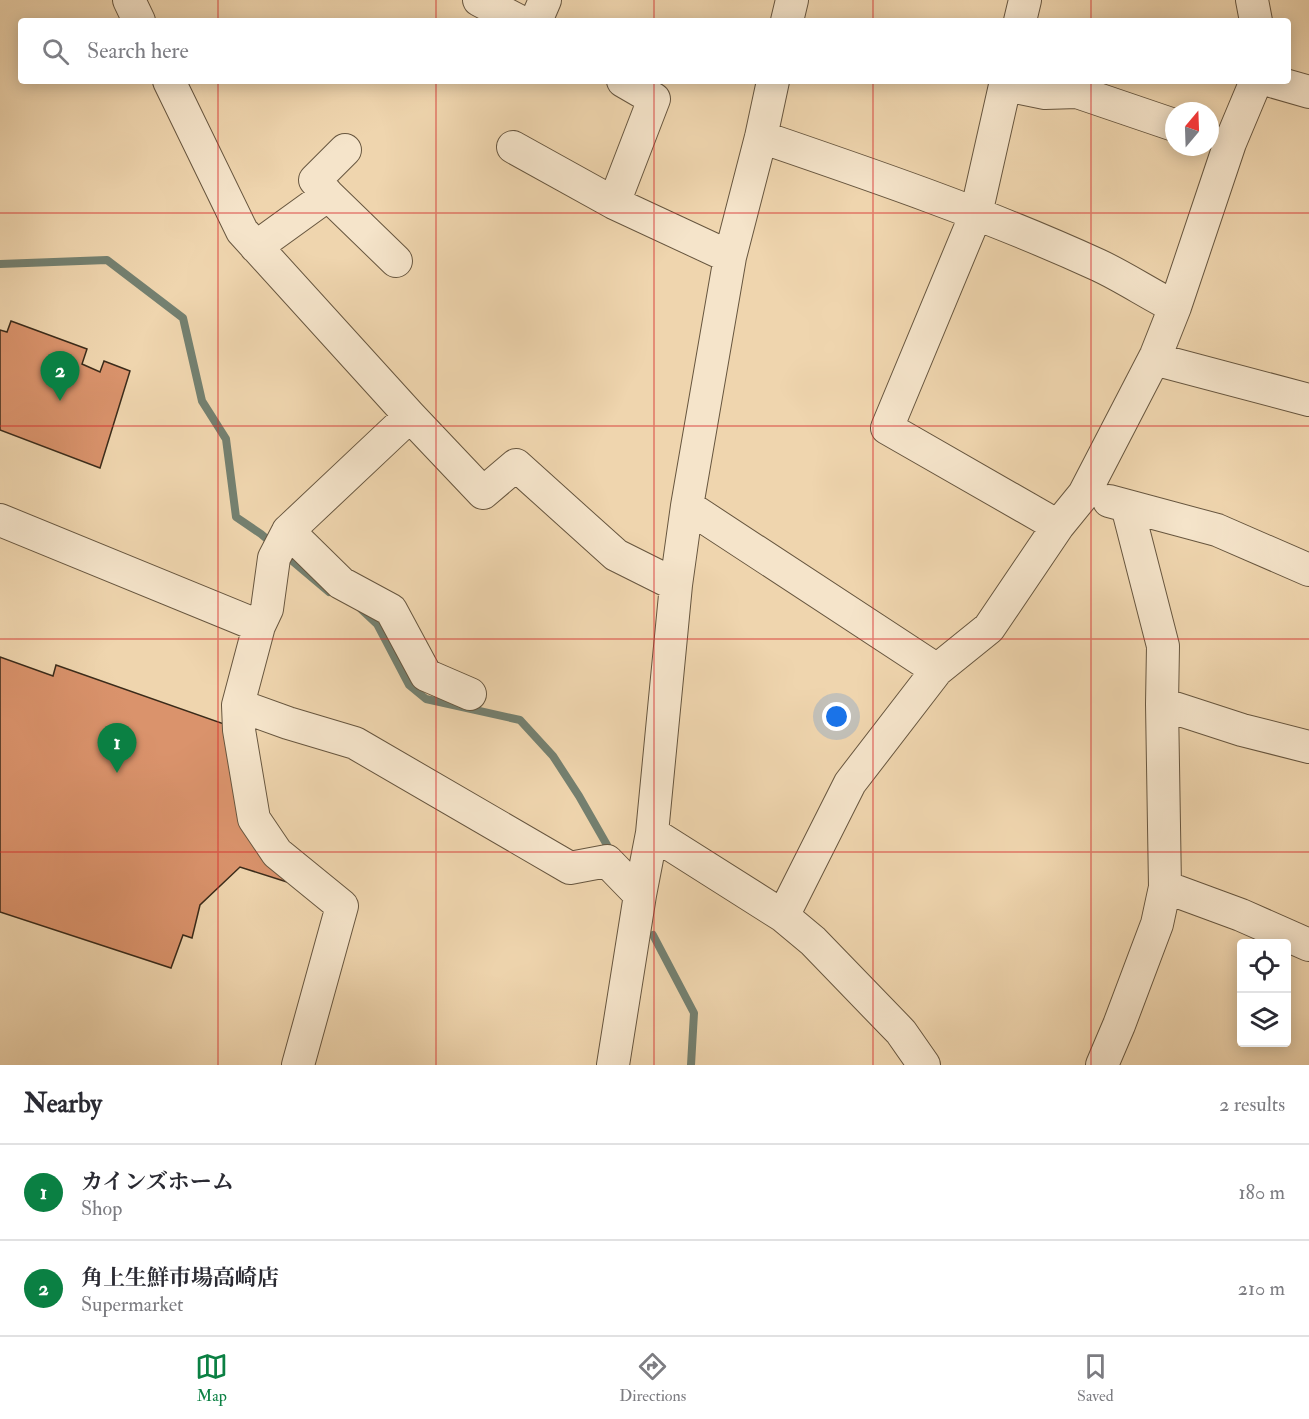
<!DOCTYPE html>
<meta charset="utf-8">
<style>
body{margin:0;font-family:"IM FELL Double Pica","Noto Serif JP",serif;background:#f7f7f7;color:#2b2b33}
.controls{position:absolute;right:18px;bottom:18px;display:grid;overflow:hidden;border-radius:6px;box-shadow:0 3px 15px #0003}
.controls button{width:54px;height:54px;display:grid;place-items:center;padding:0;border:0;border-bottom:2px solid #e1e1e2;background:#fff;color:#2b2b33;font:30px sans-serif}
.compass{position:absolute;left:1165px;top:102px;width:54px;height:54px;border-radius:50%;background:#fff;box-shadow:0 3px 15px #0003;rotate:19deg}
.you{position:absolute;left:837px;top:717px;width:21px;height:21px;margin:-15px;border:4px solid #fff;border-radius:50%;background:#1a73e8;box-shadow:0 0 0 9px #1a73e833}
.badge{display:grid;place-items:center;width:39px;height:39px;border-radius:50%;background:#0b8043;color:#fff;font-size:20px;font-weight:700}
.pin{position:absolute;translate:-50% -50px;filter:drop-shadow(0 2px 3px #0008)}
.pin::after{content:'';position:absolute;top:32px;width:21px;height:18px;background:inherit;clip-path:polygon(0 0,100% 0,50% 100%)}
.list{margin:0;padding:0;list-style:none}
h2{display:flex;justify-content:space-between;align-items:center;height:78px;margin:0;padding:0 24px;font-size:26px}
h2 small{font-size:20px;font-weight:400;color:#7c7c81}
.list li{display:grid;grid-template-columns:39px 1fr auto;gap:18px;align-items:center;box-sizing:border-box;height:96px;padding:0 24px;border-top:2px solid #e1e1e2}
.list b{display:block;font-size:22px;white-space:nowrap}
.list p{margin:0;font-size:20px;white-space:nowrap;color:#7c7c81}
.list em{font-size:20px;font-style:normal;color:#7c7c81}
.icon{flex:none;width:33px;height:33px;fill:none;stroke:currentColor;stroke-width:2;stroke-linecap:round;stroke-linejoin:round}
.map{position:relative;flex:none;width:1309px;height:1065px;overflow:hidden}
.search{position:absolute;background:#fff;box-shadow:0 3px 15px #0003;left:18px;right:18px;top:18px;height:66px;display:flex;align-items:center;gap:15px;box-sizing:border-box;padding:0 21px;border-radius:6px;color:#7c7c81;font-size:22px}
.sheet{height:270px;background:#fff}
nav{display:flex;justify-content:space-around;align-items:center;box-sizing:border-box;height:84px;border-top:2px solid #e1e1e2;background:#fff;font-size:16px;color:#7c7c81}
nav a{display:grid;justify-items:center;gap:3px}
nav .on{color:#0b8043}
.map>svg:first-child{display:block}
</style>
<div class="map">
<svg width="1309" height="1065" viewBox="0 0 1309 1065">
<rect width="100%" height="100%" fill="#efd5ae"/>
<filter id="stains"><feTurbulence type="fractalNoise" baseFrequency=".00333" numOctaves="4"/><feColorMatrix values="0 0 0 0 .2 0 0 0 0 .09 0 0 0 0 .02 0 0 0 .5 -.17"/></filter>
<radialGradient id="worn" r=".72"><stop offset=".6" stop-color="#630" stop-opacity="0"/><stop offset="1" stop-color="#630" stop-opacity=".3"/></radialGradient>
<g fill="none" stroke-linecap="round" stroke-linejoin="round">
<path stroke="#748070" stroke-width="8" d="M0,264l107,-4 76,58 19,83 24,38 10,78 25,17 13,11
M284,554l45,38
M361,609l16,15 32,61 17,14 94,21 33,36 26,40 28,49
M653,935l41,78 -3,52"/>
</g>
<path fill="#da936c" stroke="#3a2b1a" stroke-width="1.5" d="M11,321l76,28 -5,15 18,8 4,-11 26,10 -30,97 -100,-38v-100l7,2z
M0,657l53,19 3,-11 171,60 61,151 -1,6 -47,-15 -40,38 -8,33 -9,-3 -12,33 -171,-56z"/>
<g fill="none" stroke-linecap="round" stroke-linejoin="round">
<defs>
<path id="minor" d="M129,0l10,21
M479,0l40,21
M1252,0l4,21
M536,21l9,-21
M787,21l5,-21
M1020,21l5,-21
M169,81l73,150 168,185 73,77 33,-28 100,90 60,30
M623,81l31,18 -40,104 116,54
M1006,81l-30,133 -89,214 171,98
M1271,81l38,11
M1005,85l40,8 32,-1 97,33
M761,137c114,39 228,78 337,128 26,12 51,29 77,42
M513,147l101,56
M328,195l68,66
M256,247l72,-52 -13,-15 30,-30
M1154,359l155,41
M1109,501l108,29 92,40
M687,506l250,164
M0,520l259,106
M288,531l53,52 50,27 35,65 44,19
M1162,704l80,26 67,17
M238,705l50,18 67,20 215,125 37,-7 33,34
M652,833l131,83 30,25 88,91 23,33
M1165,887l76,28 68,30
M783,916l67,-133 87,-113 52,-42 69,-102 26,-32 72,-139 19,-48 55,-164 26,-62
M298,1065l44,-159 -65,-53 -23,-34 -15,-89 -1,-25 21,-79 8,-17 7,-51 14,-27 122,-115
M613,1065l27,-170 12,-62 24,-248 11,-79 43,-249 31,-120 12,-56
M1102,1065l17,-40 38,-101 8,-37 -3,-183 1,-58 -36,-140"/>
</defs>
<use href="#minor" stroke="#67563f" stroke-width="34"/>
<use href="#minor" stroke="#f5e4ca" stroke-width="32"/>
</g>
<path fill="none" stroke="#d62828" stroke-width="1.5" stroke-opacity="0.55" d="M218,0v21M436,0v21M654,0v21M873,0v21M1091,0v21M218,81v984M436,81v984M654,81v984M873,81v984M1091,81v984M0,213h1309M0,426h1309M0,639h1309M0,852h1309"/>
<rect width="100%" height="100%" filter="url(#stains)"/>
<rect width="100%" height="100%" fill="url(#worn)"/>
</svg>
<div class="controls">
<button><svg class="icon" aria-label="locate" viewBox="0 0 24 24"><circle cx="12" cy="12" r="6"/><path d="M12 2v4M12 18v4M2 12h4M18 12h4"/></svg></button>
<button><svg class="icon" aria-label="layers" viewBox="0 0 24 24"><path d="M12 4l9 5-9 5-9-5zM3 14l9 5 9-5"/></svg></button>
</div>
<svg class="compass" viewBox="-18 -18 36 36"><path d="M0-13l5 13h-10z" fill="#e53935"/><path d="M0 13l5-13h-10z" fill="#7c7c81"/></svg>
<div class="you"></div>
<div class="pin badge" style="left:117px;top:773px">1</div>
<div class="pin badge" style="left:60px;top:401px">2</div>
<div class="search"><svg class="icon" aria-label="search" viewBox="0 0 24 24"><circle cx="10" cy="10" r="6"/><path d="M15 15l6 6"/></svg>Search here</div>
</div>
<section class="sheet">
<h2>Nearby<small>2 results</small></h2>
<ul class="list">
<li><span class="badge">1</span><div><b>カインズホーム</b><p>Shop</p></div><em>180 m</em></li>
<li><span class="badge">2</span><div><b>角上生鮮市場高崎店</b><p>Supermarket</p></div><em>210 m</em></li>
</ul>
</section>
<nav>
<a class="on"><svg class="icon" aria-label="map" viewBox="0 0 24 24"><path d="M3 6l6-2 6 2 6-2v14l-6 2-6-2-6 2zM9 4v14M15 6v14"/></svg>Map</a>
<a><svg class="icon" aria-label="directions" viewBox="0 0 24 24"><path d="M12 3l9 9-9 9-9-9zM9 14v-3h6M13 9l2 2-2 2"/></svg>Directions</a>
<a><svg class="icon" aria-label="saved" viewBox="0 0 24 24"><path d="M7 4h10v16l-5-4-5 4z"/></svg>Saved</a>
</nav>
